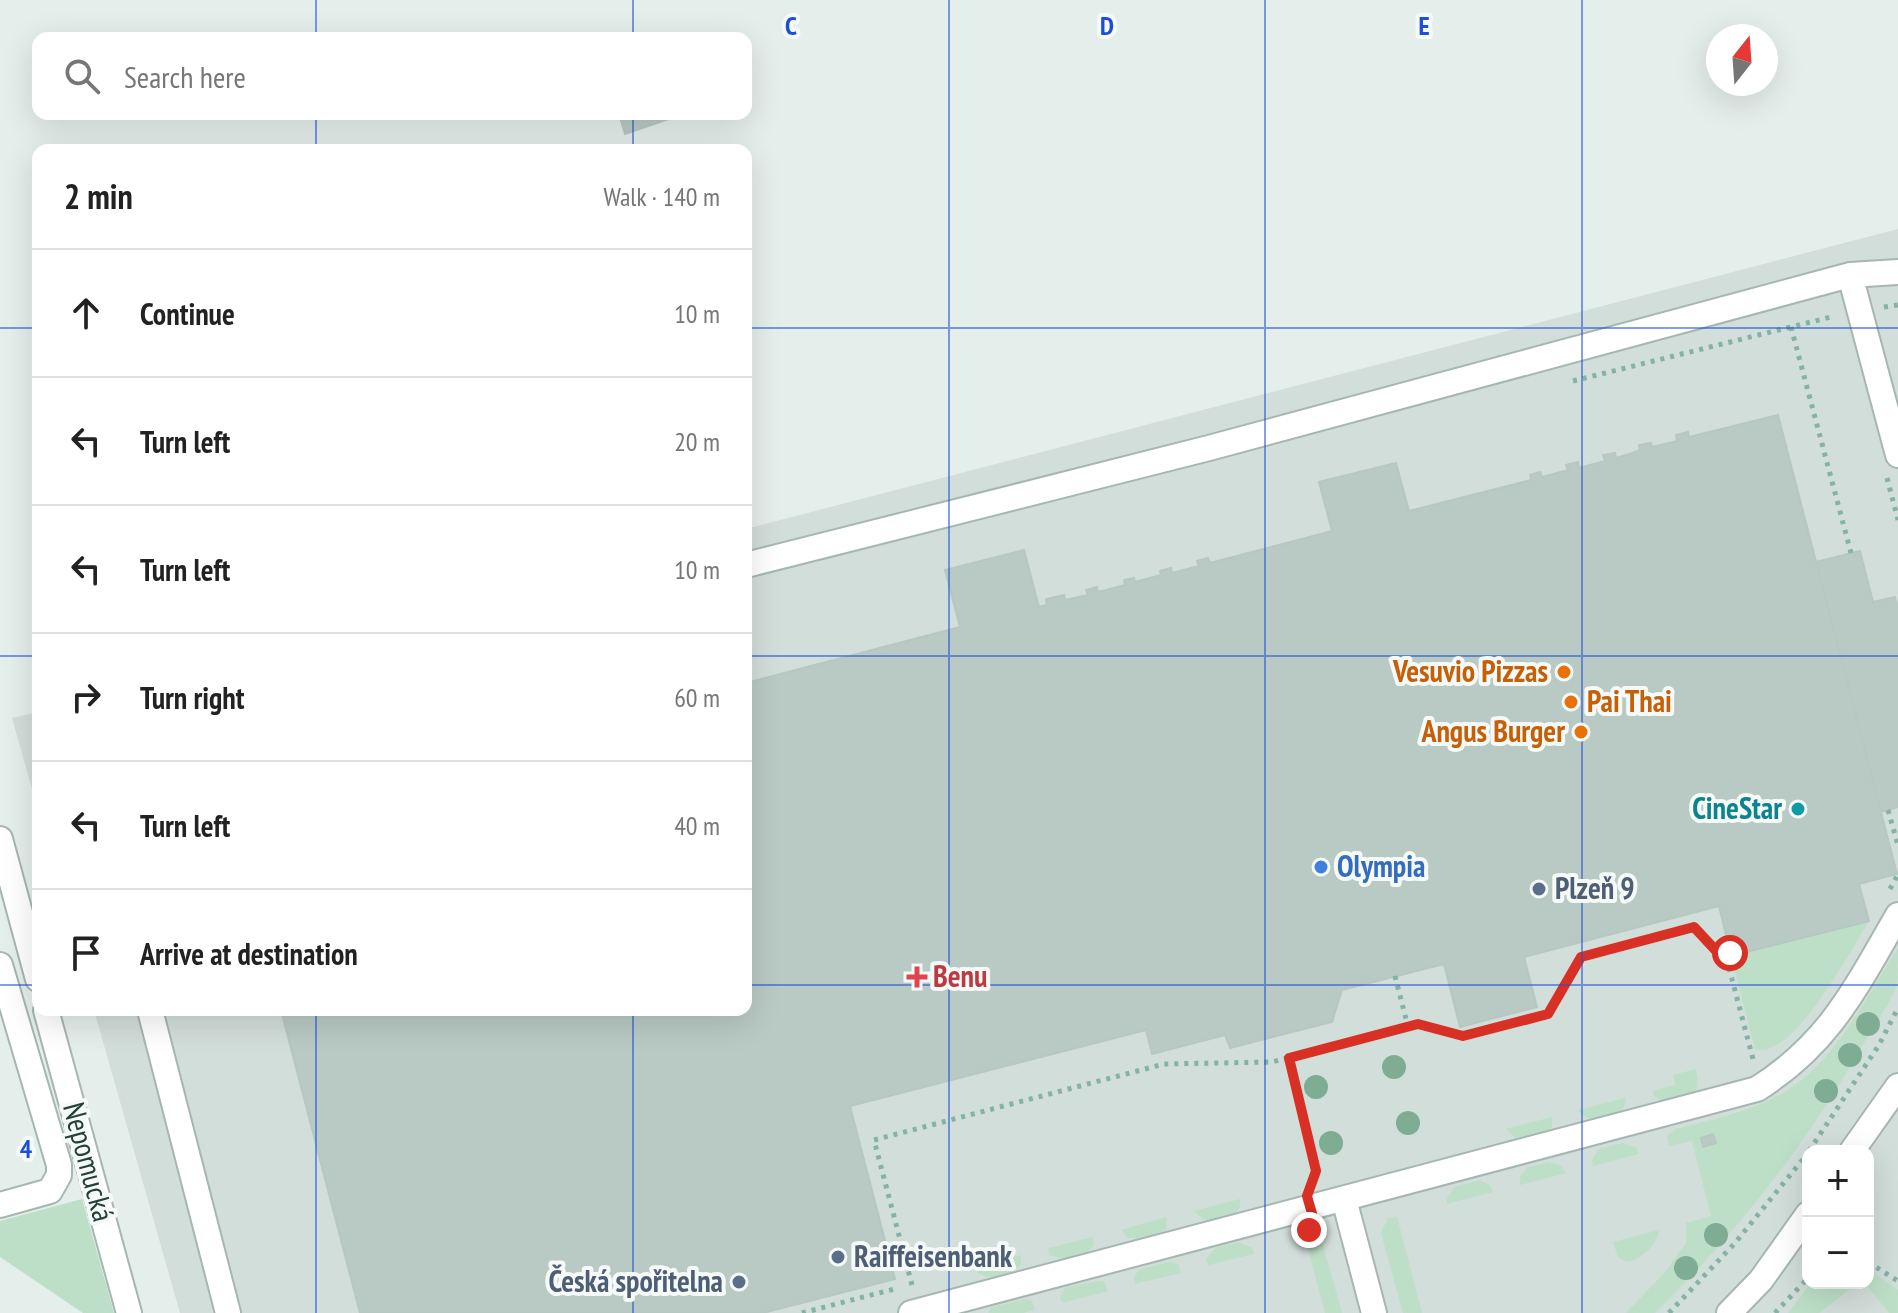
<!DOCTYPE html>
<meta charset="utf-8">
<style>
body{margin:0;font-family:"PT Sans Narrow",sans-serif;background:#f6f6f6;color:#222}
.controls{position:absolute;right:24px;bottom:24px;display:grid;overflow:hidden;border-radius:16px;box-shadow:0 8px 32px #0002}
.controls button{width:72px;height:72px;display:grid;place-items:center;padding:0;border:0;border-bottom:2px solid #e0e0e0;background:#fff;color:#222;font:40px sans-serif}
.compass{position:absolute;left:1706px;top:24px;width:72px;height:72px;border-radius:50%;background:#fff;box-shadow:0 8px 32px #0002;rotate:17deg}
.stop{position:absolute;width:24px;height:24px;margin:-18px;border:6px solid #d93025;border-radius:50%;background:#fff}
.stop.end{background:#d93025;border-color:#fff;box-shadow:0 2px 8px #0008}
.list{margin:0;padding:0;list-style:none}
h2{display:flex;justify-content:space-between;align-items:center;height:104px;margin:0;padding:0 32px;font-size:34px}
h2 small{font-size:26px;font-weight:400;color:#767676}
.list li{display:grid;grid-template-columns:52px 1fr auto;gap:24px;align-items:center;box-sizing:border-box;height:128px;padding:0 32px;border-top:2px solid #e0e0e0}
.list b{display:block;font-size:30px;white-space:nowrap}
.list em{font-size:26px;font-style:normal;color:#767676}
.icon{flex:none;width:44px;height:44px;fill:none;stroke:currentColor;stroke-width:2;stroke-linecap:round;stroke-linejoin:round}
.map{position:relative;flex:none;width:1898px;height:1313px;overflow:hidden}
.search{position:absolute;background:#fff;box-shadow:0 8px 32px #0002;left:32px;top:32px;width:720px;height:88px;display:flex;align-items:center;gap:20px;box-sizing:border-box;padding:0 28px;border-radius:16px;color:#767676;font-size:30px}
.panel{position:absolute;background:#fff;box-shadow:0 8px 32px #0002;left:32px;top:144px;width:720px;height:872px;border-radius:16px}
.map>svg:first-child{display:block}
</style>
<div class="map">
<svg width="1898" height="1313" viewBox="0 0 1898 1313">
<rect width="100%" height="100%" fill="#e4eeea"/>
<path fill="#d2ded9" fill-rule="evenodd" d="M1898,229v1084h-1718l-86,-303h652v-481zM1808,1151h60v132h-60z
M38,712v98l-26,-92z"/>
<path fill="#bddfc7" d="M1869,921c-17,27 -77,141 -114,128l-24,-93z
M1898,948c0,10 0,26 -1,36 -6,20 -23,40 -33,59 -56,99 -127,190 -209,270h-29l39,-41 21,-29v-20l25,-7 -19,-75 -23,5 -2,-10 9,-7c31,-8 64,-15 93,-29 62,-27 94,-99 129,-152z
M1696,1069l2,16 -4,8 -28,9 -12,-6 -2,-5 23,-6 -2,-10z
M1625,1098c2,24 -35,29 -47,12z
M1552,1117v10l-6,7 -31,4 -9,-9z
M1622,1143l15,5 2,6 -46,12 -1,-6 7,-11z
M1549,1162l11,3 6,8 -46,12v-9l8,-9z
M1480,1180l10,5 3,7 -46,12v-6l7,-11z
M82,1199l32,114h-31l-83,-56v-36z
M1240,1199v9c-8,10 -25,15 -37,11l-9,-8z
M1167,1217l-1,13 -20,8h-18l-7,-8z
M1397,1217l25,96h-19l-22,-80 7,-15z
M1659,1230c-2,15 -18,30 -33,32l-8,-5 -5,-15z
M1093,1237l1,8c-10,14 -28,17 -44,10l-2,-7z
M1309,1239l12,2 3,7 18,65h-17l-19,-72z
M1239,1242l13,6 2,6 -46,11 -2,-6 9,-11z
M1021,1255v9c-9,14 -29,17 -43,9l-3,-6z
M1172,1261l7,4 2,8 -46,11 -1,-7 5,-7z
M1868,1269l30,21v23h-9l-24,-30h3z
M1097,1281h6l5,10 -46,12 -2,-6 5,-9z
M1811,1283h47l-39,30h-31z
M1026,1299l6,2 3,9 -12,3h-35l4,-6z"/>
<path fill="#b9c9c3" stroke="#b6c8c1" stroke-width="2" d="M619,114h48l2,5 -44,15z
M1778,415l119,459 -38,10 10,37 -138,35 -12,-50 -195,51 13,50 -77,20 -16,-63 -102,26 -10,32 -102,26 -5,-13 -73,19 -6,-24 -296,76 45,173 -132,34h-403l-79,-303h465v-327l214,-56 -15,-57 79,-20 15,57 8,-2 -1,-6 18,-4 1,5 23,-5 -2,-5 11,-3 1,5 27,-7 -1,-5 10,-2 1,4 26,-7 -1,-4 11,-3 1,5 27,-7 -2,-5 11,-3 2,5 122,-32 -13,-49 77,-19 13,48 122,-31 -1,-5 10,-3 2,5 26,-7 -2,-5 12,-3 1,6 26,-7 -2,-6 12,-2 1,5 14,-4 10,-4 -1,-5 12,-2 1,4 25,-6 -1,-6 12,-3 1,5z
M1860,551l13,51 22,-5 3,11v199l-17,5 -65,-250z
M1713,1134l3,9 -13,4 -2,-9z"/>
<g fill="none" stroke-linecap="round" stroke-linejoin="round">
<defs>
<path id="minor" d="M1850,275l48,180
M746,565l463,-117 641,-173 48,-3
M0,839l38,140
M0,965l59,200v10l-9,16 -50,14
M46,1010l83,303
M150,1010l78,303
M1852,1151l46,-65
M1344,1199l30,114
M911,1313l846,-224c73,-46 99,-102 141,-174
M1729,1313l32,-33 47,-66"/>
</defs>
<use href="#minor" stroke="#a6b6b1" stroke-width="28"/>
<path stroke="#84b2a5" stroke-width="5" stroke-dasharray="4 6" stroke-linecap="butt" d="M1884,307l14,-2
M1791,327l60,226
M1573,381l262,-65
M1887,478l11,42
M1888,810l10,35
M1890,889l8,-15
M1720,955l10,-2
M1395,976l13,51
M1289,1058l27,113 -3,9
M1809,1151l70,-106 19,-37
M1868,1262l30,19
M912,1285l-38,-145 290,-76 108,-2 146,-38 45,12 85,-22 33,-57 113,-30 34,37 25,95
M802,1313l96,-25
M1669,1313l66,-70 73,-90
M1775,1313l33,-35"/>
<use href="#minor" stroke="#fff" stroke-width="24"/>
</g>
<g fill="#7ead93">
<circle cx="1868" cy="1024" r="12"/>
<circle cx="1850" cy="1055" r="12"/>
<circle cx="1394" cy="1067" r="12"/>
<circle cx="1316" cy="1087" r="12"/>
<circle cx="1826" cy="1091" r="12"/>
<circle cx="1408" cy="1123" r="12"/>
<circle cx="1331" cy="1143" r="12"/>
<circle cx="1716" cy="1235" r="12"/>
<circle cx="1686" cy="1268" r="12"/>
</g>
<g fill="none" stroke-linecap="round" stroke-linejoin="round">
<path stroke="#d93025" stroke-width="10" d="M1309,1230l8,1 -10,-35 9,-25 -27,-113 129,-34 45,12 85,-22 33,-57 113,-30 26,28 10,-2"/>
</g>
<path fill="none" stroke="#1d4ed8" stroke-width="2" stroke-opacity="0.55" d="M316,0v38M633,0v38M949,0v1313M1265,0v1313M1582,0v1313M316,114v36M633,114v36M0,328h38M746,328h1152M0,656h38M746,656h1152M0,985h38M746,985h1152M316,1010v303M633,1010v303"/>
<g fill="#e8710a" stroke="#f5faf8" stroke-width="3">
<circle cx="1564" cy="672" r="8"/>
<circle cx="1571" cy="702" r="8"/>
<circle cx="1581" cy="732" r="8"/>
</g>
<circle fill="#0f9aa8" stroke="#f5faf8" stroke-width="3" cx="1798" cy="809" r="8"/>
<circle fill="#3f7fe0" stroke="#f5faf8" stroke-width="3" cx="1321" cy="867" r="8"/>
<g fill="#5c6f8a" stroke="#f5faf8" stroke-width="3">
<circle cx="1539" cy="889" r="8"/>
<circle cx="838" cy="1257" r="8"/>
<circle cx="739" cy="1282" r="8"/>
</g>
<path fill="#e0444e" stroke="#f5faf8" stroke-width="3" d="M913 965h8v8h8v8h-8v8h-8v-8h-8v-8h8z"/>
<g text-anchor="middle" stroke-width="8" stroke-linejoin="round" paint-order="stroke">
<g font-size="30" font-weight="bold" fill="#c56008" stroke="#f5faf8" text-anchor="end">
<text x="1548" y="682">Vesuvio Pizzas</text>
<text x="1587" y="712" text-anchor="start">Pai Thai</text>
<text x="1565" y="742">Angus Burger</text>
</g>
<g font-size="30" font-weight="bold" fill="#0d838f" stroke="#f5faf8" text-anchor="end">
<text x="1782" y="819">CineStar</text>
</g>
<g font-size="30" font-weight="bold" fill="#366cbe" stroke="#f5faf8" text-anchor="start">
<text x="1337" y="877">Olympia</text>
</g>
<g font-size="30" font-weight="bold" fill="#4e5e75" stroke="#f5faf8" text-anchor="start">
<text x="1555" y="899">Plzeň 9</text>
<text x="854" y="1267">Raiffeisenbank</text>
<text x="723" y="1292" text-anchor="end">Česká spořitelna</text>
</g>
<g font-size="30" font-weight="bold" fill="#be3a42" stroke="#f5faf8" text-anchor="start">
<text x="933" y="987">Benu</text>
</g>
<g font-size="30" fill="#234039" stroke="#f5faf8">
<text transform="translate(88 1162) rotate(75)" y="10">Nepomucká</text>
</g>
</g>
<g font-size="26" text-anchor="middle" font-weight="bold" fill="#1d4ed8" stroke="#f5faf8" stroke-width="8" stroke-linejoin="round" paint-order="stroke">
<text x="791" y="35">C</text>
<text x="1107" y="35">D</text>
<text x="1424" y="35">E</text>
<text x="26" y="1158">4</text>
</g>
</svg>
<div class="controls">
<button>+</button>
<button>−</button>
</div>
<svg class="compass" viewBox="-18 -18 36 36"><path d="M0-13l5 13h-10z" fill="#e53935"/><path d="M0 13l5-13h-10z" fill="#767676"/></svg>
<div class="stop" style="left:1730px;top:953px"></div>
<div class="stop end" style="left:1309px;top:1230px"></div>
<div class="search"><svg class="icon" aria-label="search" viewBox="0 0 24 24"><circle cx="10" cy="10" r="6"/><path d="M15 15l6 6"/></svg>Search here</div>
<section class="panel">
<h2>2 min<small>Walk · 140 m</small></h2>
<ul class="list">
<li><svg class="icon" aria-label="ahead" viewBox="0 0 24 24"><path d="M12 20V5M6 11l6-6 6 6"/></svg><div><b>Continue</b></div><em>10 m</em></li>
<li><svg class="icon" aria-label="left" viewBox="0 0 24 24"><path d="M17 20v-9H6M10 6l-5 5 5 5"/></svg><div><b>Turn left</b></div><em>20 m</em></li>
<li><svg class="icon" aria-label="left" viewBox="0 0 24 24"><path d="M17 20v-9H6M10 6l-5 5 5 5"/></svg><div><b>Turn left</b></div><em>10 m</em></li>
<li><svg class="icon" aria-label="right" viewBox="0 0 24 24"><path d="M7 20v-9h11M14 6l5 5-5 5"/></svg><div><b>Turn right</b></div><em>60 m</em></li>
<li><svg class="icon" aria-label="left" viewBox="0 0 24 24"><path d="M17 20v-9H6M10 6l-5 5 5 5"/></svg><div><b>Turn left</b></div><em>40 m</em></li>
<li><svg class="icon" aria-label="arrive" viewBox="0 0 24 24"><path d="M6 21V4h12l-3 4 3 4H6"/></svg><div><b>Arrive at destination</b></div></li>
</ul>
</section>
</div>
